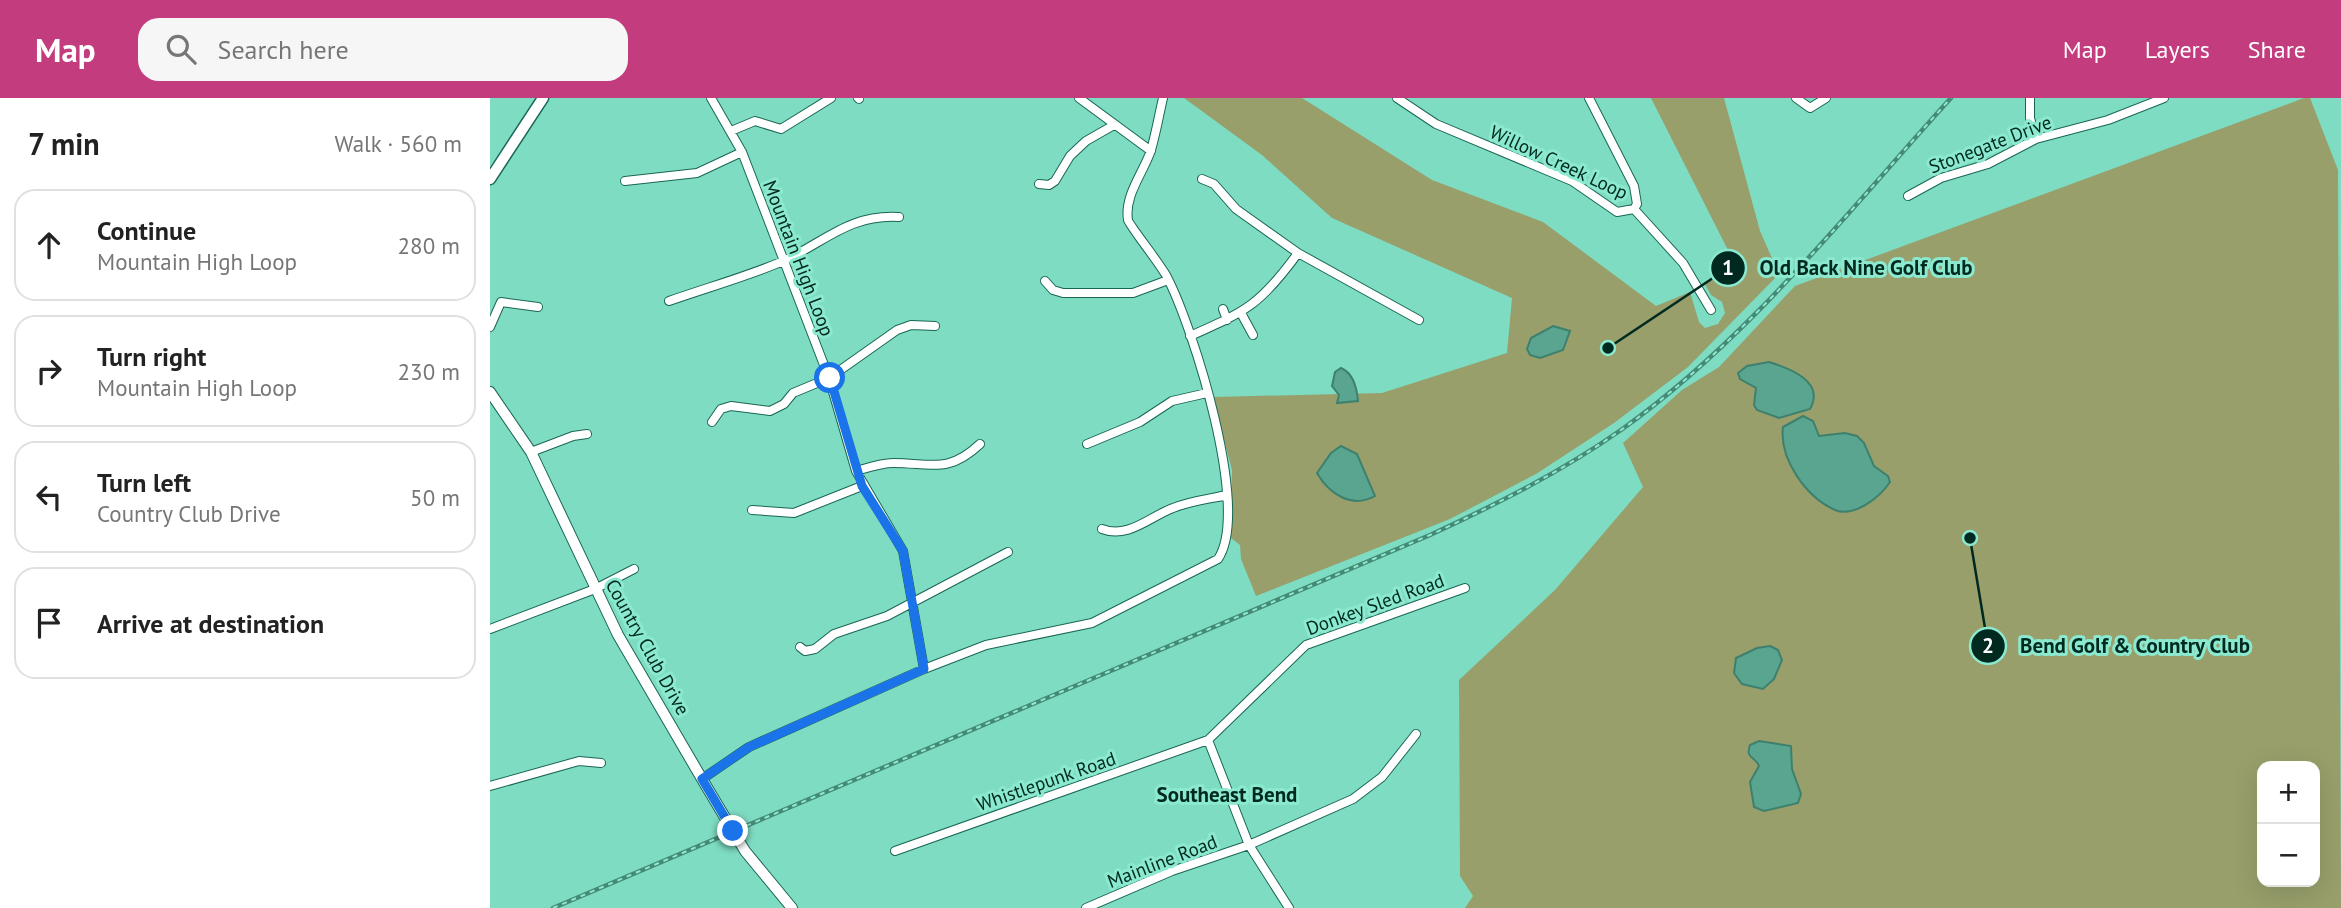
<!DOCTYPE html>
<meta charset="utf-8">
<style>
body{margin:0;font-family:"PT Sans",sans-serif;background:#f6f6f6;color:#222}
.controls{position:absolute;right:21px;bottom:21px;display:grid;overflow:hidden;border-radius:14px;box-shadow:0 7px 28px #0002}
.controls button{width:63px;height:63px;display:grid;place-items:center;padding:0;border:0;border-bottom:2px solid #e0e0e0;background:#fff;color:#222;font:35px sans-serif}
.stop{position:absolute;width:21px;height:21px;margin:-16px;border:5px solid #1a73e8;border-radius:50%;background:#fff}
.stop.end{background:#1a73e8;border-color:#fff;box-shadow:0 2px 7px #0008}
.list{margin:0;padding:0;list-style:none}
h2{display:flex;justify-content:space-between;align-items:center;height:91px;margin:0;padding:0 28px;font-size:30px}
h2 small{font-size:23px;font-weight:400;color:#767676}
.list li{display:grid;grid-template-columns:46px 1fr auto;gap:21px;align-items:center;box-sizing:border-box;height:112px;margin:0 14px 14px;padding:0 14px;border:2px solid #e0e0e0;border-radius:21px}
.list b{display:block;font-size:26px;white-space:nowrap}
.list p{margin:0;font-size:23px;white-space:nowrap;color:#767676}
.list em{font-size:23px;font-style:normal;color:#767676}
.icon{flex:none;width:38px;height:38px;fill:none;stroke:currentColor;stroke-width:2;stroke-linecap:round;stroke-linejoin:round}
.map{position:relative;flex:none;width:1851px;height:810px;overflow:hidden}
header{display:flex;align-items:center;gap:42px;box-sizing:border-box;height:98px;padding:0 35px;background:#c33d7e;color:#fff}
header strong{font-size:33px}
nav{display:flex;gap:38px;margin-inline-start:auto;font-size:24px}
.search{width:490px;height:63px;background:#f6f6f6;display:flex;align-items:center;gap:18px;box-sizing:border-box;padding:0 24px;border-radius:21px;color:#767676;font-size:26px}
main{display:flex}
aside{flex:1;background:#fff}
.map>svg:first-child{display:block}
</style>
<header>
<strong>Map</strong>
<div class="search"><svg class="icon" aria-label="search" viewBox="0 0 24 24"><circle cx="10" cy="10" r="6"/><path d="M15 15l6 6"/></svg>Search here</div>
<nav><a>Map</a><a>Layers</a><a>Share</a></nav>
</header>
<main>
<aside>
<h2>7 min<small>Walk · 560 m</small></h2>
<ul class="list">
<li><svg class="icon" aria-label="ahead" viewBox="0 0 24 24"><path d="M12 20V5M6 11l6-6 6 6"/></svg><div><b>Continue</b><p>Mountain High Loop</p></div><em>280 m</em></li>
<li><svg class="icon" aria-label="right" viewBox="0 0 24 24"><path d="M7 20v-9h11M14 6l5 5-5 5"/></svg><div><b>Turn right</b><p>Mountain High Loop</p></div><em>230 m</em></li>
<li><svg class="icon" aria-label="left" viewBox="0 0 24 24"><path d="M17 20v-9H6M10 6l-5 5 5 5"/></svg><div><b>Turn left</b><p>Country Club Drive</p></div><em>50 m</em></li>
<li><svg class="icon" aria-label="arrive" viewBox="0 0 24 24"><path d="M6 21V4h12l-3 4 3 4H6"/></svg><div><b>Arrive at destination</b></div></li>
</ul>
</aside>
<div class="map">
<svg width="1851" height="810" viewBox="0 0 1851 810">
<rect width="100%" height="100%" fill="#7edcc2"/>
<path fill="#989f6b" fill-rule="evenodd" d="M694,0h118l130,82 111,42 113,84 34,-14 9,30 6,6 13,-4 7,-11 -3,-11 -11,-7 -6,-11 31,-18 -85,-168h73l36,133 19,43 -91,93 -74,56 -78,51 -86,45 -194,77 -15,-37 -1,-14 -9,-7 1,-68 -19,-73 169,-4 125,-40 5,-55 -180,-80 -70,-63z
M1814,0h6l28,72 3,738h-876l8,-12 -13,-20 -1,-196 96,-90 88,-103 -20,-44 59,-53 37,-23 76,-81zM1772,668h53v116h-53z"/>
<path fill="#59a590" stroke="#3e806e" stroke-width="2" d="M1063,228l17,5 -7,19 -23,8 -10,-3 -3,-6 4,-11z
M1279,264c19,6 57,19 41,47l-31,9 -22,-8 -3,-5 2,-17 -16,-9 -2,-6 9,-7z
M851,270c12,5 16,21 17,33l-21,2 2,-8 -7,-9 3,-14z
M1313,318l10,5 6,15 26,-3 12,3 7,7 10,23 14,10 2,6c-10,15 -36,36 -55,28 -29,-13 -56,-51 -52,-83z
M851,348l16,8 18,42c-23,13 -46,-2 -58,-23l14,-20z
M1280,548l8,4 4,10 -8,19 -11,10 -21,-5 -8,-11 2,-15 21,-10z
M1269,643l32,5 1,23 9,25 -3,9 -34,8 -10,-4 -4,-25 9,-16c-4,-10 -14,-7 -9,-21z"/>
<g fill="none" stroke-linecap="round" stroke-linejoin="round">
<defs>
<path id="minor" d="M221,0l31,54 87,226 27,93 47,80 21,118
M368,0l1,1
M589,0l72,53
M907,0l39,26 136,57 45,31 17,-3
M1099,0l45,88 3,18 -3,5
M1306,0l14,10 16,-10
M1540,0v20l6,21
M241,33l24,-10 26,8 50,-31
M712,81l12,5 22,25 62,44 121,67
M135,83l72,-8 45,-21
M549,86l10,1 6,-4 15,-25 16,-15 28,-16
M1418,98l33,-18 47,-14 48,-25 72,-19 56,-22
M1144,111l49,54 28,47
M555,183l8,9 10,3h70l35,-13
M179,203c37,-13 76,-24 112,-39 43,-19 67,-48 118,-45
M733,211l4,11
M751,215l12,22
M0,229l11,-25 37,5
M700,238c57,-25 71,-32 108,-83
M222,324l9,-13 10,-3 39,5 14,-7 9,-11 36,-15 68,-48 14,-5 24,1
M597,346l53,-22 32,-21 35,-8
M41,354l42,-16 14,-2
M366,373c11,-3 25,-8 37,-8 39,0 55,11 87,-19
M262,412l42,3 68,-27
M612,431c26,10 47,-12 71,-21 17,-7 36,-9 54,-13
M0,531l105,-40 39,-20
M310,549l5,4 10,-2 19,-15 53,-18 121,-64
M718,642l41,105 40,63
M212,681l47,-32 175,-78 62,-24 106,-22 126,-64c33,-49 -25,-232 -51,-282 -6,-12 -38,-52 -39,-57 -4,-25 16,-48 23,-70 5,-17 8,-35 12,-52
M0,688l89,-25 22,2
M405,753l313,-111 98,-95 159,-57
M596,810l86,-37 77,-26 104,-46 29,-22 34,-43"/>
<path id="tertiary" d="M0,294l41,60 87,183 84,144 43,72 47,57"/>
<path id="secondary" d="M0,81l53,-81"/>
</defs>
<use href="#minor" stroke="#196655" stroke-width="10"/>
<use href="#tertiary" stroke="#196655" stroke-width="12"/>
<use href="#secondary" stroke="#196655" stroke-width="13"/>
<use href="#minor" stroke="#fff" stroke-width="8"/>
<use href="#tertiary" stroke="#fff" stroke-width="10"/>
<use href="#secondary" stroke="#fff" stroke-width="10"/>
<defs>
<path id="rail" d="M63,810l877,-373c67,-31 131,-63 191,-105 127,-90 226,-218 330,-332"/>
</defs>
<use href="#rail" stroke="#448a77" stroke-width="4.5"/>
<use href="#rail" stroke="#8be9cf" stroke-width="2" stroke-dasharray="5" stroke-linecap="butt"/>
</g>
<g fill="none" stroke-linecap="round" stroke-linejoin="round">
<path stroke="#1a73e8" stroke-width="9" d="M243,733l-31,-52 47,-32 175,-78 -21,-118 -41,-65 -32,-108"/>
</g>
<g text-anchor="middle" stroke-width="6" stroke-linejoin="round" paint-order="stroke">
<g font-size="19" fill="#002920" stroke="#8be9cf">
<text transform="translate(1500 46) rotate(-21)" y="7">Stonegate Drive</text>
<text transform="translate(1069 64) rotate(25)" y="7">Willow Creek Loop</text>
<text transform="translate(309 160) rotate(69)" y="7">Mountain High Loop</text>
<text transform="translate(885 506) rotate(-20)" y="7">Donkey Sled Road</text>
<text transform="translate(158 549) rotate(61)" y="7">Country Club Drive</text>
<text transform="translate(556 683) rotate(-19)" y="7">Whistlepunk Road</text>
<text transform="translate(672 763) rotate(-21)" y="7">Mainline Road</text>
</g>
<g font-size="21" font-weight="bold" fill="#002920" stroke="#8be9cf">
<text x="737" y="704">Southeast Bend</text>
</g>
</g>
<path fill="none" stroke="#002920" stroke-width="2.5" d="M1118 250L1238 170M1480 440L1498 548"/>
<g fill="#002920" stroke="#8be9cf" stroke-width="2.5">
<circle cx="1118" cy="250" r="7"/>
<circle cx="1480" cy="440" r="7"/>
<circle cx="1238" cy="170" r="18"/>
<circle cx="1498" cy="548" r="18"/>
</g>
<g font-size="21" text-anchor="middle" font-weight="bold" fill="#fff">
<text x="1238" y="177">1</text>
<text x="1498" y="555">2</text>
</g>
<g font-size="21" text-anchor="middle" font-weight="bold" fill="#002920" stroke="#8be9cf" stroke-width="6" stroke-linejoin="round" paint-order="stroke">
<text x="1376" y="177">Old Back Nine Golf Club</text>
<text x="1645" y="555">Bend Golf &amp; Country Club</text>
</g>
</svg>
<div class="controls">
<button>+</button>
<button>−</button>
</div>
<div class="stop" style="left:340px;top:280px"></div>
<div class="stop end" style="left:243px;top:733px"></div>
</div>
</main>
